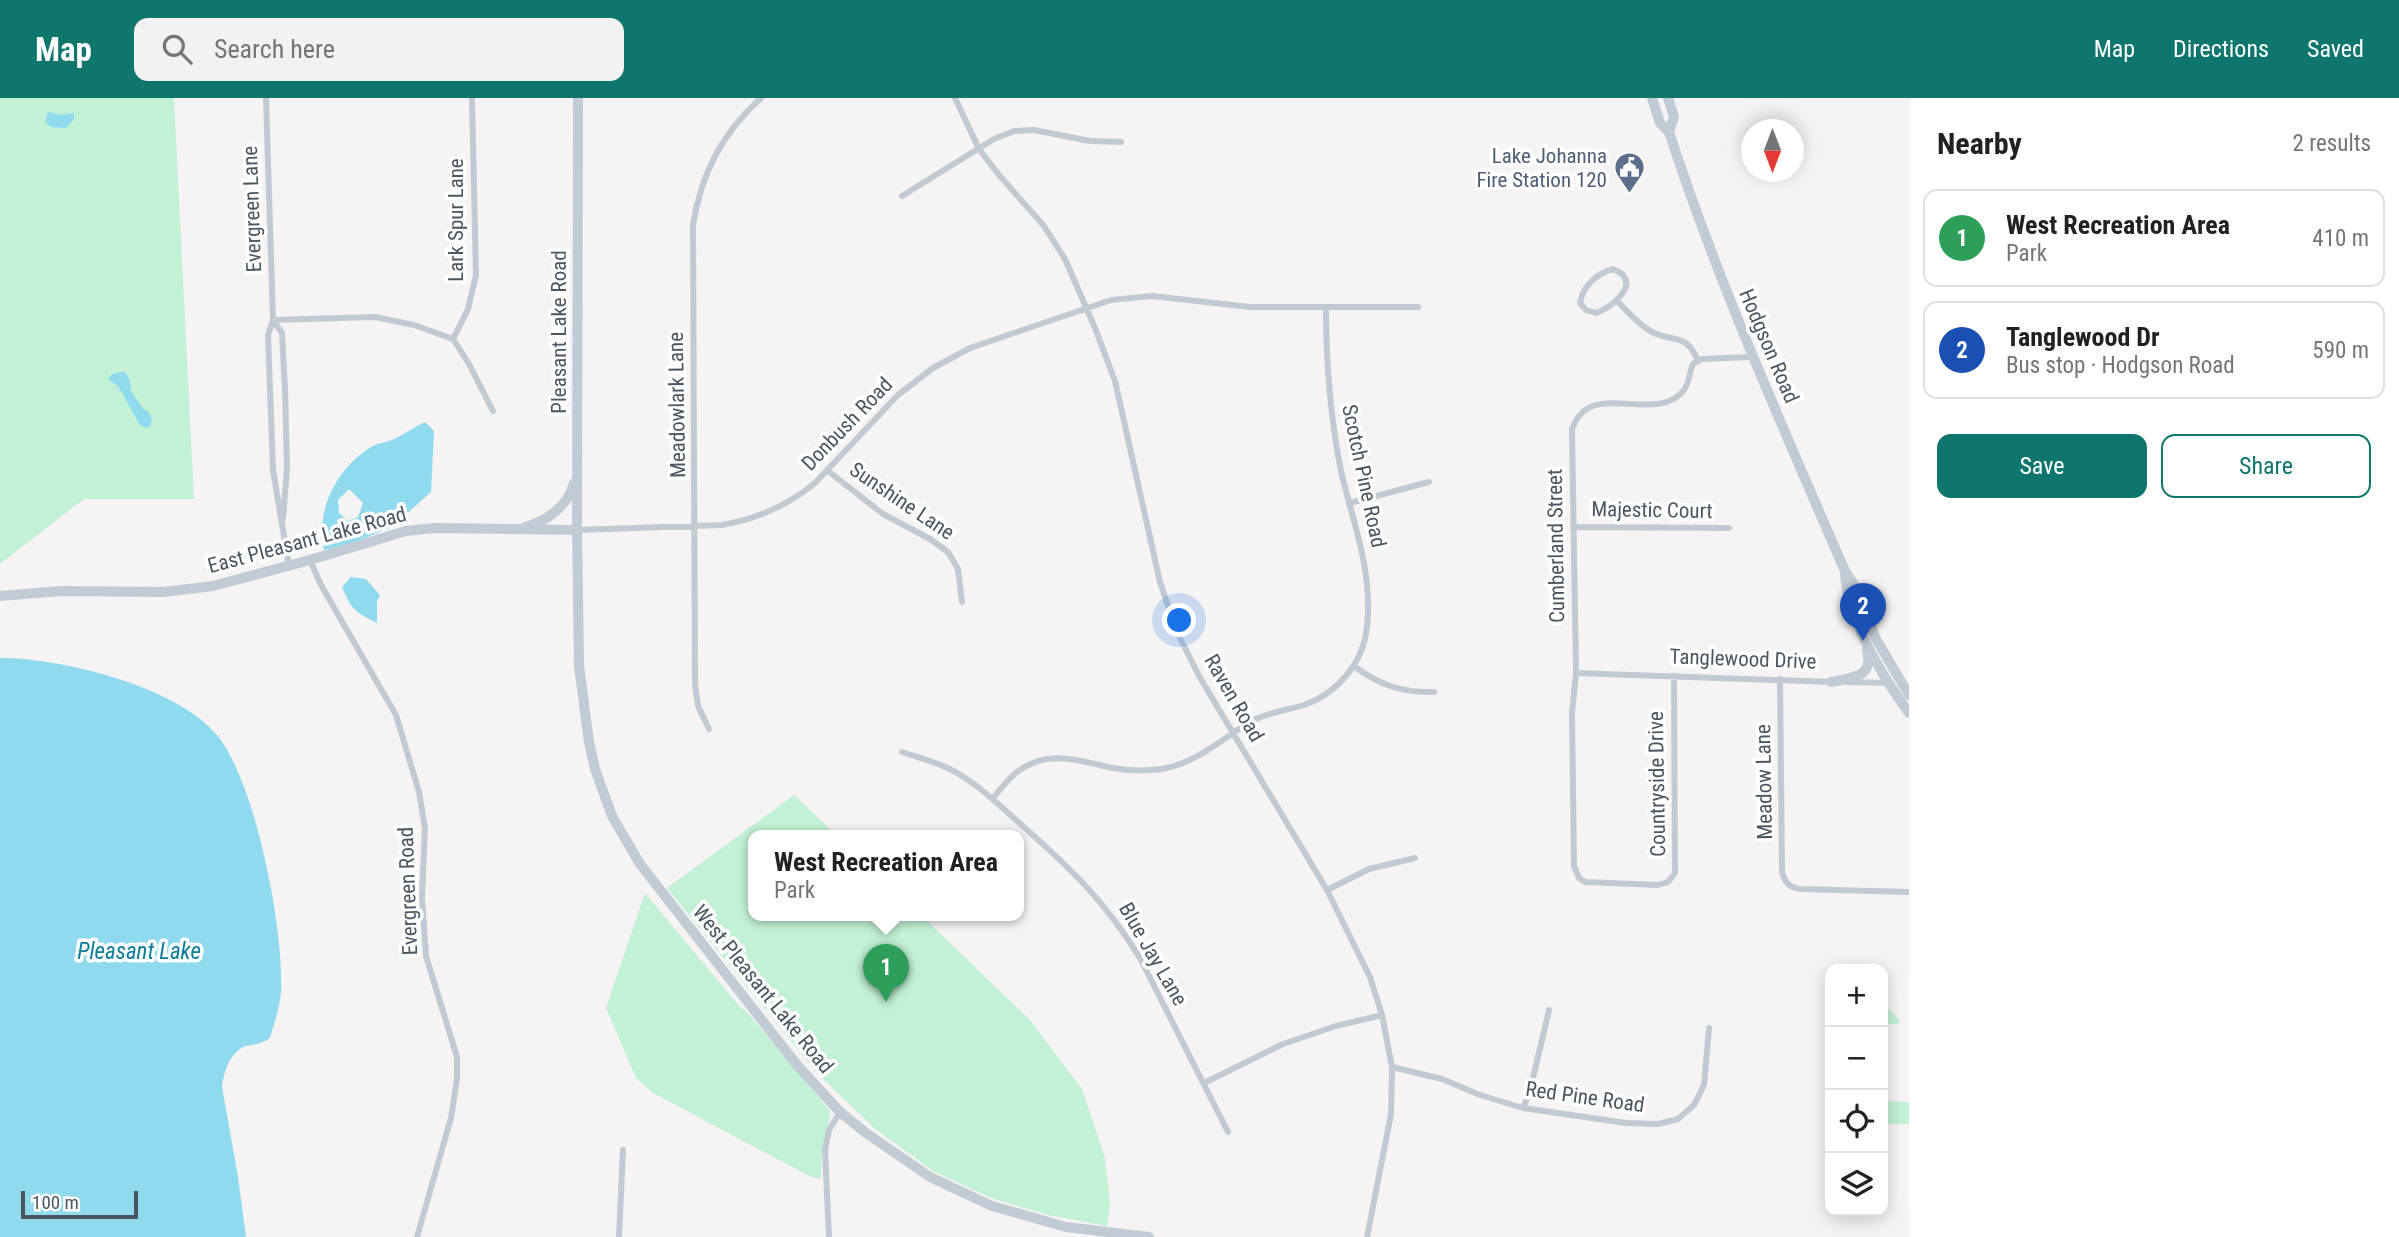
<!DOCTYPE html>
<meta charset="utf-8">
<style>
body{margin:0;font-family:"Roboto Condensed",sans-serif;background:#f2f2f2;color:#202124}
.controls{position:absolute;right:21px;bottom:21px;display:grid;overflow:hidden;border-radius:14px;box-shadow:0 4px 18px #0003}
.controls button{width:63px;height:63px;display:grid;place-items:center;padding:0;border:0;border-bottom:2px solid #e0e0e0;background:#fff;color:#202124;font:35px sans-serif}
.compass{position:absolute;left:1741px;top:21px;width:63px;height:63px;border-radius:50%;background:#fff;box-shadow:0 4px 18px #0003;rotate:180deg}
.scale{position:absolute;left:21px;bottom:18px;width:117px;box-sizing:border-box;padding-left:7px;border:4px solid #4a5661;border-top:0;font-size:19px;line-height:24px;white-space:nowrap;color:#4a5661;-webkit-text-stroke:5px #fff;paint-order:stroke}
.you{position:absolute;left:1180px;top:523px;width:24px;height:24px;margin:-18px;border:5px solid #fff;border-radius:50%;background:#1a73e8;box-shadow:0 0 0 10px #1a73e833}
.badge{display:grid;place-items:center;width:46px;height:46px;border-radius:50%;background:#0f766e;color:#fff;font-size:23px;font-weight:700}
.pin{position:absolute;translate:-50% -58px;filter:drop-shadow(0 2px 4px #0008)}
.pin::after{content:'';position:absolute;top:37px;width:24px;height:21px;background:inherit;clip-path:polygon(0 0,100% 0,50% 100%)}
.popup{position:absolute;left:748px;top:732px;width:276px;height:91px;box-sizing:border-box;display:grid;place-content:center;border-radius:14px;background:#fff;filter:drop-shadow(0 2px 5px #0005);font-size:23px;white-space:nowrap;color:#757577}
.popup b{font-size:26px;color:#202124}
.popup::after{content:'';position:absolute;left:50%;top:100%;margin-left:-14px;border:14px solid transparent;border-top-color:#fff}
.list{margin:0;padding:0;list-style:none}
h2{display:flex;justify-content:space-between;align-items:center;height:91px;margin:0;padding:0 28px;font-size:30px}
h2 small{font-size:23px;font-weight:400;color:#757577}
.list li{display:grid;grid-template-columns:46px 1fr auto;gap:21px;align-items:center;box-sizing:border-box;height:98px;margin:0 14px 14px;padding:0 14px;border:2px solid #e0e0e0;border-radius:14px}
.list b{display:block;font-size:26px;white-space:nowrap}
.list p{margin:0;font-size:23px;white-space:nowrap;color:#757577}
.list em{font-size:23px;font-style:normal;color:#757577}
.actions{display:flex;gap:14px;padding:21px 28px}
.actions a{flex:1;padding:16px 0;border:2px solid #0f766e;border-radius:14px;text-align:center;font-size:24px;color:#0f766e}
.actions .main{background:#0f766e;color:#fff}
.icon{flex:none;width:38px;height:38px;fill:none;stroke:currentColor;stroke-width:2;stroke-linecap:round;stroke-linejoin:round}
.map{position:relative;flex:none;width:1909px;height:1139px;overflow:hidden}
header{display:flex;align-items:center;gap:42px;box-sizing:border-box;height:98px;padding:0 35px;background:#0f766e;color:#fff}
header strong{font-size:33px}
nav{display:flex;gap:38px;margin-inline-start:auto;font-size:24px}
.search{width:490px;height:63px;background:#f2f2f2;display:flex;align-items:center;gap:18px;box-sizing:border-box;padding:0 24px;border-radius:14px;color:#757577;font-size:26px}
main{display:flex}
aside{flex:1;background:#fff}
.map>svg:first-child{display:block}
</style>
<header>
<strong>Map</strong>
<div class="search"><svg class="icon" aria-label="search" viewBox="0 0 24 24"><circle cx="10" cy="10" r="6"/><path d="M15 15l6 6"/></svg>Search here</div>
<nav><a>Map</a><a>Directions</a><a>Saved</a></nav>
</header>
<main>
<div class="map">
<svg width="1909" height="1139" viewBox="0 0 1909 1139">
<rect width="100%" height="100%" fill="#f5f3f3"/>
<path fill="#c3f1d5" d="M0,0h174l20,401h-110l-84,65z
M794,697l43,41h-84v80h169l108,104 52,69 23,69 5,47 -3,21 -59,-11 -57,-17 -58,-27 -59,-43 -58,-56 -149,-184z
M645,795l95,114 9,7 82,98 -9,37 -1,30 -10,-2 -158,-84 -17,-15 -30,-70z
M1883,909h4l13,14 -2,3h-15z
M1883,1003l26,1v22h-26z"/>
<path fill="#90daee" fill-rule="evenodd" d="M48,14l13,3 13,-2v6l-8,9 -15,-1 -6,-5z
M120,274h5l5,9 1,10 13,19h3l5,8 -2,8 -4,2 -6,-3 -22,-39 -10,-7 4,-5z
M425,324l9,9 -3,61 -39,35 -47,19 -21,4c-9,-40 13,-82 47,-103 6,-4 14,-4 21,-7 11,-5 22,-13 33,-18zM349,391l14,14 -5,14 -10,4 -9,-8 -1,-13z
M351,479l15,2 14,16 -3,6v22c-22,-11 -26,-14 -35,-36z
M0,560c62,0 176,28 217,77 39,48 67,195 64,257 -1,15 -7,32 -11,46 -14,9 -17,5 -27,9 -14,8 -19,25 -21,40l16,90 8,60h-246z"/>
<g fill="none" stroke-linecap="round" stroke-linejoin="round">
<path stroke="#c1cad2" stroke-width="6" d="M266,0l7,222 -5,15 5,135 16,96
M955,0l24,51 20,26 45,51 21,33 30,69 20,53 45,201 16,48 23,46 128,214 43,87 12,38 10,52 -1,47 -24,123
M902,98l92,-57 20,-8 20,-1 56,11 31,1
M1613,171c3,2 8,3 10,6 13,15 -16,34 -27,38l-10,-3 -6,-7c3,-17 16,-29 33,-34z
M1617,203c10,10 22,24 35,31 22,11 34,0 46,29
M273,222l9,13 3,56 2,80 -4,49
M273,222l102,-3 39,8 39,14
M453,241l15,-30 8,-34 -4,-177
M453,241l16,25 24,47
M828,373l55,43 47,25 18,13 10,17 4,33
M1350,405l79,-21
M1573,429l156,1
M577,432l145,-5c36,-6 65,-19 93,-42l83,-88 35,-27 37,-20 141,-48 41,-4 98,11h168
M310,462l11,25 75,130 23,77 6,36 -3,69 4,59 31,101v22l-6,39 -34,119
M1354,568c25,19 49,27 80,26
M1576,575l257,9
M1674,578l1,197 -7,9 -10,3 -73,-3 -6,-4 -5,-12 -2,-153 4,-40 -4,-244c2,-4 4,-10 8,-14 22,-28 80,7 104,-25 6,-9 5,-17 9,-26l8,-5 51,-2
M1780,581l2,192c2,11 8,17 18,18l109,3
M1847,584l40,1
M709,631l-11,-23 -3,-22 -2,-459c8,-51 29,-92 68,-127
M902,654c21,7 42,12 60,24 20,12 37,29 54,44 51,45 90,81 125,140l87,172
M992,701c8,-9 16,-20 25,-27 31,-24 62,-11 96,-4 16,3 32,3 48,1 36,-5 62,-32 93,-49 16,-8 34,-10 50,-15 34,-12 60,-43 63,-79 6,-55 -14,-103 -26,-155 -11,-55 -15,-108 -15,-164
M1327,792l42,-21 46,-11
M1392,969l50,12 38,16 43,13 103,15 32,1 20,-5 16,-14 10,-20 5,-57
M1204,985l79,-39 53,-18 46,-11
M1523,1010l7,-17 19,-81
M619,1139l4,-87
M829,1139l-4,-87 4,-20 11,-18"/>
<path stroke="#c1cbd6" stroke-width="10" d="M578,0l-1,432 2,136 10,76 6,27 17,47 28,48 157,201 43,47 26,21 64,44 62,29 74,21 83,10
M1652,0l8,25 9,9c49,150 113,294 176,439l11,17 20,51 33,56
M1668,0l6,19 -5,15
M525,429c22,-6 43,-21 49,-44
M1845,474c2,48 36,102 64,141
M0,498l62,-5 102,1 49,-6 97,-26 96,-29 29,-3 142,2
M1831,584c23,-5 43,-4 36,-33"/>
</g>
<defs>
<symbol id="civic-pin" viewBox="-11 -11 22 30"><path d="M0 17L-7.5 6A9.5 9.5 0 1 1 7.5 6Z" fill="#5c6f8a" stroke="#fff"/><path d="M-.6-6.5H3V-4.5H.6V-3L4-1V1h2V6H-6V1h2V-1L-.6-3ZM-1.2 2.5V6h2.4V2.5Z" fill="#fff"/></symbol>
</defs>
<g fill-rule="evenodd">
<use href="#civic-pin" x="1612" y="52" width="35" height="47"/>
</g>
<g text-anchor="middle" stroke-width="7" stroke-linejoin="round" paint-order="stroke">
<g font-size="21" fill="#4e5e75" stroke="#fff" text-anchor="end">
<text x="1607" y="65">Lake Johanna<tspan x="1607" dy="24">Fire Station 120</tspan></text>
</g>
<g font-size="21" fill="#4a5661" stroke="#fff">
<text transform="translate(252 111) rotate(-92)" y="7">Evergreen Lane</text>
<text transform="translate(456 122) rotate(-90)" y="7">Lark Spur Lane</text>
<text transform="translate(559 234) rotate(-90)" y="7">Pleasant Lake Road</text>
<text transform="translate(1769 248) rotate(67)" y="7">Hodgson Road</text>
<text transform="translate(677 307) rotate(-91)" y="7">Meadowlark Lane</text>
<text transform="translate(847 326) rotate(-46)" y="7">Donbush Road</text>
<text transform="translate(1364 378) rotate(78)" y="7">Scotch Pine Road</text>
<text transform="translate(902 403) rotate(34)" y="7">Sunshine Lane</text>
<text transform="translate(1652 412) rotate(1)" y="7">Majestic Court</text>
<text transform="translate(307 442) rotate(-15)" y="7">East Pleasant Lake Road</text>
<text transform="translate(1556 448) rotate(-91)" y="7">Cumberland Street</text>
<text transform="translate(1743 561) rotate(2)" y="7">Tanglewood Drive</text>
<text transform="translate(1234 600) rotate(60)" y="7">Raven Road</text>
<text transform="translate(1764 684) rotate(-91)" y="7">Meadow Lane</text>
<text transform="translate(1657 686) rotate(-91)" y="7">Countryside Drive</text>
<text transform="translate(408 793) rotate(-92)" y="7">Evergreen Road</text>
<text transform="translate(1153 856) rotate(60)" y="7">Blue Jay Lane</text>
<text transform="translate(763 891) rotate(51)" y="7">West Pleasant Lake Road</text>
<text transform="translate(1585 999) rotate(8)" y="7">Red Pine Road</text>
</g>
<g font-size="23" font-style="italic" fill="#0c7c9b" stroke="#fff">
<text x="139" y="861">Pleasant Lake</text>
</g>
</g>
</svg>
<div class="controls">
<button>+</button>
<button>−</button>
<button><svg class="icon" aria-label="locate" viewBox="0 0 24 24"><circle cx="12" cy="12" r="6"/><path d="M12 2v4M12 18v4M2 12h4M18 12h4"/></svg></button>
<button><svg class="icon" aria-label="layers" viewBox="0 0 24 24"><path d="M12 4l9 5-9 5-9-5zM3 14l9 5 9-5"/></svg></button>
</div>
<svg class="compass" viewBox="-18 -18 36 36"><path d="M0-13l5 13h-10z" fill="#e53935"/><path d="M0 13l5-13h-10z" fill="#757577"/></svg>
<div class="scale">100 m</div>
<div class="you"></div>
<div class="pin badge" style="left:886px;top:904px;background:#2e9e5b">1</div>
<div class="popup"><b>West Recreation Area</b>Park</div>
<div class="pin badge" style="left:1863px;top:543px;background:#1a4fb4">2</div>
</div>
<aside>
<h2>Nearby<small>2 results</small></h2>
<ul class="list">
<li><span class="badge" style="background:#2e9e5b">1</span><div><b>West Recreation Area</b><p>Park</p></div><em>410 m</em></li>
<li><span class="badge" style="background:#1a4fb4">2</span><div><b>Tanglewood Dr</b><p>Bus stop · Hodgson Road</p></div><em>590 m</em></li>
</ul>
<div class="actions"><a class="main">Save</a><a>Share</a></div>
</aside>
</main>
